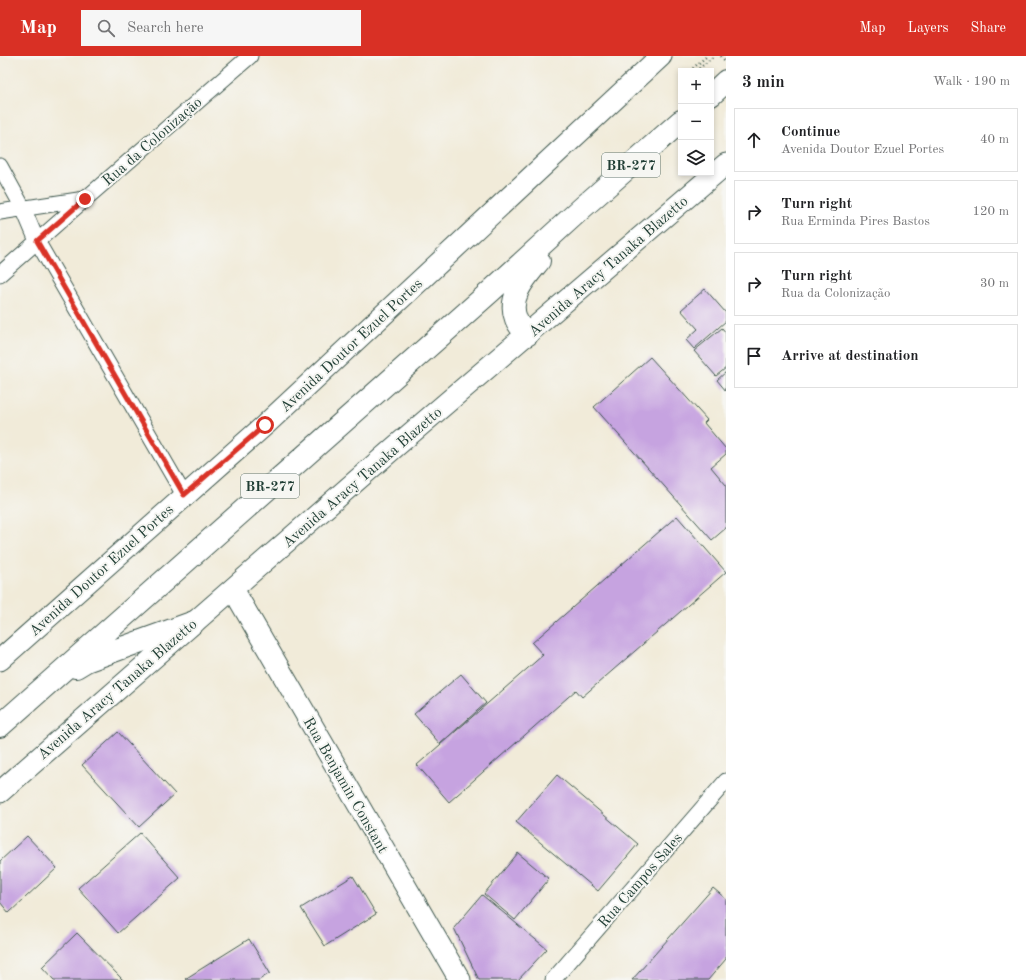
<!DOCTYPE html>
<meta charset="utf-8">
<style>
body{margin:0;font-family:"Old Standard TT",serif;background:#f6f6f6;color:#202124}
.controls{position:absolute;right:12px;top:12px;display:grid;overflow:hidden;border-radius:0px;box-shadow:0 2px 6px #0003}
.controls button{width:36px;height:36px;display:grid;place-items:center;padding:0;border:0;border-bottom:1px solid #e0e0e0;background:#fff;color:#202124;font:20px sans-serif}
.stop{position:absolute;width:12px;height:12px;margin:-9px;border:3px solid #d93025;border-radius:50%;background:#fff}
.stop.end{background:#d93025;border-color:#fff;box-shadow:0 1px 4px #0008}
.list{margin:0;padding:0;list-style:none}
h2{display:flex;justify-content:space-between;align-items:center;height:52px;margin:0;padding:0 16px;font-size:17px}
h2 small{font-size:13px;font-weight:400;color:#757577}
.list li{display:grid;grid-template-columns:26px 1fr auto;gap:12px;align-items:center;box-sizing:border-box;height:64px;margin:0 8px 8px;padding:0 8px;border:1px solid #e0e0e0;border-radius:0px}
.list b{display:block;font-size:15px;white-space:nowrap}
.list p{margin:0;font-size:13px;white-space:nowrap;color:#757577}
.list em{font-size:13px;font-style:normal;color:#757577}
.icon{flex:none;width:22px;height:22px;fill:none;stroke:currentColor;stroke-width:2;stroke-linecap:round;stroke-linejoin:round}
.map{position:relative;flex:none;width:726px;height:924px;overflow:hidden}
header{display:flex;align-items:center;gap:24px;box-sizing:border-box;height:56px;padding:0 20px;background:#d93025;color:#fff}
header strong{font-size:19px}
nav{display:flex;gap:22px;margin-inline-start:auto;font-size:14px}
.search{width:280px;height:36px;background:#f6f6f6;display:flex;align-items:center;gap:10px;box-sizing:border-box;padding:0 14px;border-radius:0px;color:#757577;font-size:15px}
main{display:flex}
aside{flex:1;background:#fff}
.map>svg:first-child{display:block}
</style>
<header>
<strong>Map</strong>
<div class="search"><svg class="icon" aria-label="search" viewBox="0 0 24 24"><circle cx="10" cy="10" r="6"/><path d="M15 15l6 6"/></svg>Search here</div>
<nav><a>Map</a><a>Layers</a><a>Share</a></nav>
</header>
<main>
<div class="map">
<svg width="726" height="924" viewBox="0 0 726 924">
<rect width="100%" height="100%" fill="#f6f6f2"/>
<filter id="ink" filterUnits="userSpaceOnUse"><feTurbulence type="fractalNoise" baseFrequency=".025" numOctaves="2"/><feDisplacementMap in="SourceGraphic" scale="8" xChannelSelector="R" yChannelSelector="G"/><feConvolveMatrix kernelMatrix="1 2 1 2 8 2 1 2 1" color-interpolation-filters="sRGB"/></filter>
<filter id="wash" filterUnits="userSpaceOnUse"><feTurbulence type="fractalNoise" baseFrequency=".012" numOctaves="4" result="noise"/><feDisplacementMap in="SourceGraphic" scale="16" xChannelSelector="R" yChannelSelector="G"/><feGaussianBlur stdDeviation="0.9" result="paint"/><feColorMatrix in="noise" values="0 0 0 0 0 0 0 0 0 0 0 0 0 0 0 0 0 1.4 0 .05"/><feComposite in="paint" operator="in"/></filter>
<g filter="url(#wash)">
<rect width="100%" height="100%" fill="#f1ebd9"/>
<g id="blocks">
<path fill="#c6a3e0" d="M705,233l21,24v8l-32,28 -8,-9 12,-11 -17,-19z
M722,272l4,5v35l-10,8 -22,-25z
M650,301l57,63 -3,3 22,26v5l-15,13 15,18v43l-14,12 -118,-133z
M726,316v19l-9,-11z
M677,460l49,56 -144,125 -6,-7 -127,112 -32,-37 126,-110 -11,-12z
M461,618l25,29 -46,41 -26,-30z
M118,676l57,62 -36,33 -57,-62z
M557,719l81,69 -40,47 -82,-69z
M140,777l40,45 -62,55 -40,-45z
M27,780l30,32 -48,45 -9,-11v-41z
M518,797l31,26 -34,41 -31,-26z
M353,820l23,38 -51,32 -24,-38z
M713,832l13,11v60l-18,21h-76z
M482,839l65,54 -29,31h-39l-25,-52z
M77,877l46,47h-69l-12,-13z
M249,883l21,34 -11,7h-73l-1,-1z"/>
</g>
</g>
<g filter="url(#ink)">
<use href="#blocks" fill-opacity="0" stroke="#3e574d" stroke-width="1"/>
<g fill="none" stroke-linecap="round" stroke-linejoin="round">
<defs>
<path id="street" d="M0,110l23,42 14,33 147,254
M0,156l85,-13
M0,218l68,-60 182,-158
M553,924l173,-199"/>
<path id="secondary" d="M233,533l227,391
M0,604l265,-235 396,-369
M0,736l395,-345 331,-283"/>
<path id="highway" d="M711,39l15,-14
M527,279c-4,-5 -9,-10 -11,-16 -9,-22 10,-42 23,-58
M76,611l10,-6 108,-39
M0,670l491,-435 91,-83 99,-87"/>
</defs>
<use href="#street" stroke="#3e574d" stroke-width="17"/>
<use href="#secondary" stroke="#3e574d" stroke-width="23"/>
<use href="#highway" stroke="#3e574d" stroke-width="24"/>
<path stroke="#3e574d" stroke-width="2.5" stroke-dasharray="1 3" stroke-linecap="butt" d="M721,0l5,6
M692,15l-1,-1 16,-14
M696,15l18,-15"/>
<use href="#street" stroke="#fff" stroke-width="15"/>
<use href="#secondary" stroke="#fff" stroke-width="21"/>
<use href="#highway" stroke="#fff" stroke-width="22"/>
</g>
</g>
<g fill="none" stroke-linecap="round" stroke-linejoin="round" filter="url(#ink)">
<path stroke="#d93025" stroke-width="5" d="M85,143l-48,42 147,254 81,-70"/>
</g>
<g text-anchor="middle" stroke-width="4" stroke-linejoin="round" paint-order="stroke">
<g fill="#f6f6f2" stroke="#60746d" stroke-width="1">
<rect x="602" y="97" width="58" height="24" rx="3"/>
<rect x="241" y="418" width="58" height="24" rx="3"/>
</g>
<g font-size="14" font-weight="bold" fill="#1f3d34">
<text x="631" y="114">BR-277</text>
<text x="270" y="435">BR-277</text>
</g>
<g font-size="15" fill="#1f3d34" stroke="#f6f6f2">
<text transform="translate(152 85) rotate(-41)" y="5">Rua da Colonização</text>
<text transform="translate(608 210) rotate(-41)" y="5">Avenida Aracy Tanaka Blazetto</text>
<text transform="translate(351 289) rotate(-43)" y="5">Avenida Doutor Ezuel Portes</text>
<text transform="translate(362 421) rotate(-41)" y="5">Avenida Aracy Tanaka Blazetto</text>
<text transform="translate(101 514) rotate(-42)" y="5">Avenida Doutor Ezuel Portes</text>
<text transform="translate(117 633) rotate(-41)" y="5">Avenida Aracy Tanaka Blazetto</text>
<text transform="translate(346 729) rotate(60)" y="5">Rua Benjamin Constant</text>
<text transform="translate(640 824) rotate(-49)" y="5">Rua Campos Sales</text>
</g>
</g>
</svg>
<div class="controls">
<button>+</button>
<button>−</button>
<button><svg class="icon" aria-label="layers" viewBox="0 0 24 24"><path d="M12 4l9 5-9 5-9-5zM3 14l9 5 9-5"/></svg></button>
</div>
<div class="stop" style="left:265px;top:369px"></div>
<div class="stop end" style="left:85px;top:143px"></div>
</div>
<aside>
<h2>3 min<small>Walk · 190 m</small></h2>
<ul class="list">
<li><svg class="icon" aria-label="ahead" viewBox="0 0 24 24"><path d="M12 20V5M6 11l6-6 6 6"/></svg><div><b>Continue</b><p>Avenida Doutor Ezuel Portes</p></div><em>40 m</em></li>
<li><svg class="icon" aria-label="right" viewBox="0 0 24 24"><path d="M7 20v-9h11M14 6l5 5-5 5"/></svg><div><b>Turn right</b><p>Rua Erminda Pires Bastos</p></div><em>120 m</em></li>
<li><svg class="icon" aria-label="right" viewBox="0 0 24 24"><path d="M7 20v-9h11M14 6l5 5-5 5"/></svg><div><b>Turn right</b><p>Rua da Colonização</p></div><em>30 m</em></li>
<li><svg class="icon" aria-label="arrive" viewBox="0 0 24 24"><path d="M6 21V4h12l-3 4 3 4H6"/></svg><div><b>Arrive at destination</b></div></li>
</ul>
</aside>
</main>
